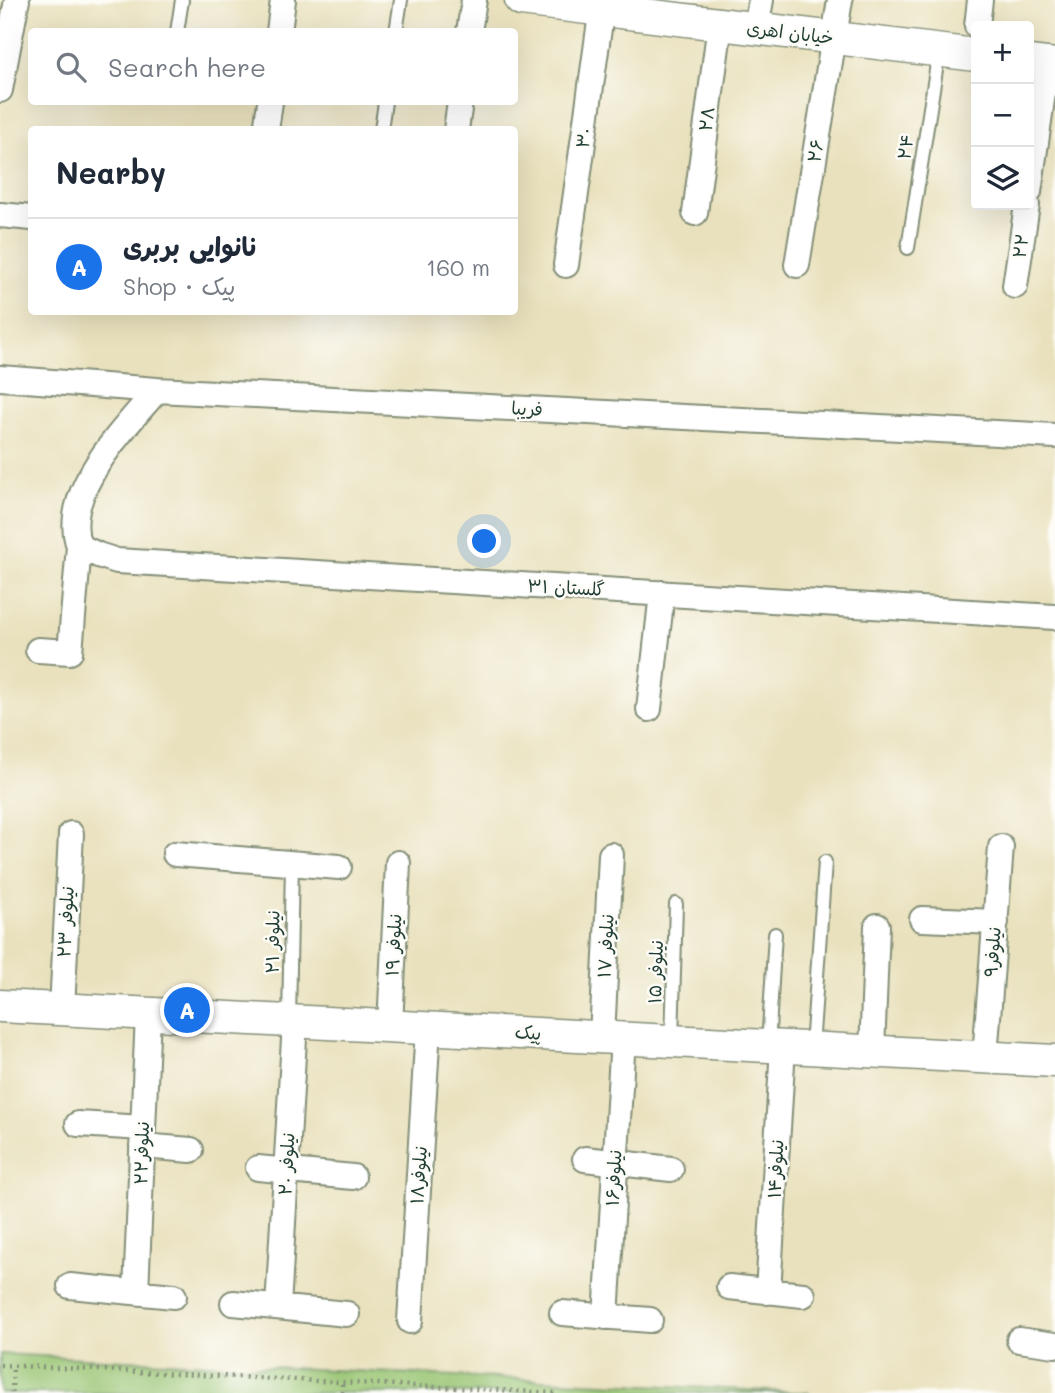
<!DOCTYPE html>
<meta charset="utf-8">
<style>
body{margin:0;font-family:Mali,"Playpen Sans Arabic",sans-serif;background:#f2f2f3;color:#1f2937}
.controls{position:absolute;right:21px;top:21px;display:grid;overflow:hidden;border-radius:7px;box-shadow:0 7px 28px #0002}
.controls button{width:63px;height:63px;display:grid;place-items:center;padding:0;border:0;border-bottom:2px solid #e0e1e3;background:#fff;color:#1f2937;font:35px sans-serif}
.you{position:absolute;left:485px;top:542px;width:24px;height:24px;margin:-18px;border:5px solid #fff;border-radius:50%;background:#1a73e8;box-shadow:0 0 0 10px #1a73e833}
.badge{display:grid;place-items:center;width:46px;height:46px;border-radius:50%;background:#1a73e8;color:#fff;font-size:23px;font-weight:700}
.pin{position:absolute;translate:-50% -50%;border:4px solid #fff;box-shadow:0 2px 7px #0006}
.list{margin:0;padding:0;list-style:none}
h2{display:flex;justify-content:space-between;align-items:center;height:91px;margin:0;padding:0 28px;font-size:30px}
h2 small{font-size:23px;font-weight:400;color:#747a83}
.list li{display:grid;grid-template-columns:46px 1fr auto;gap:21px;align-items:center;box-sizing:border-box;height:98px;padding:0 28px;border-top:2px solid #e0e1e3}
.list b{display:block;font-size:26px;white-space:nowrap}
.list p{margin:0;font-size:23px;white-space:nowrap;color:#747a83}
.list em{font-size:23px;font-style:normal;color:#747a83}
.icon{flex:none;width:38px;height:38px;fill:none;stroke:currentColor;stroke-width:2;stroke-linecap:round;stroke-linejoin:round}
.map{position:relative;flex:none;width:1055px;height:1393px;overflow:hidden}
.search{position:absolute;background:#fff;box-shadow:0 7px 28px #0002;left:28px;top:28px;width:490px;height:77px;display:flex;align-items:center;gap:18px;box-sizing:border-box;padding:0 24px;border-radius:7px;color:#747a83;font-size:26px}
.panel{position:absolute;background:#fff;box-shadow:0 7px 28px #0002;left:28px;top:126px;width:490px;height:189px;border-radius:7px}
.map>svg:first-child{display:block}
</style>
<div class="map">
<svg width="1055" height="1393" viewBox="0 0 1055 1393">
<rect width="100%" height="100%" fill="#fdfcf7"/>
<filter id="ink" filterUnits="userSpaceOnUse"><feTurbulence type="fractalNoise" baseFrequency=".0143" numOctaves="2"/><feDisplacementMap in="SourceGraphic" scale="14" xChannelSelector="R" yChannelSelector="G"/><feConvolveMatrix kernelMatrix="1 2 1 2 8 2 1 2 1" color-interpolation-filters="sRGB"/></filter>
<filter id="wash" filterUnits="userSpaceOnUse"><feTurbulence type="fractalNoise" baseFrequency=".00686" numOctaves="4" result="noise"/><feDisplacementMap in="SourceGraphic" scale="28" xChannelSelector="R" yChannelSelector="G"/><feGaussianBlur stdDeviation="1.57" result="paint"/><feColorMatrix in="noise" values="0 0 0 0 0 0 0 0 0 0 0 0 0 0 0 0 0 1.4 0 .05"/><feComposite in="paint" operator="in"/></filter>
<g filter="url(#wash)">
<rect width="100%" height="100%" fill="#e9e1bd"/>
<path fill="#99c573" stroke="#5c8154" stroke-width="2" d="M0,1354l810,39h-810z"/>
</g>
<g filter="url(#ink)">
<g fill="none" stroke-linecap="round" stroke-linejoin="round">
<defs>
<path id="service" d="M177,32l5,-32
M396,32l5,-32
M381,130l4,-28
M908,248l31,-197
M289,1021l3,-158
M672,1041l4,-137
M768,1046l7,-112
M812,1048l13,-186"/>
<path id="minor" d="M977,26l3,-26
M756,28l5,-28
M279,32l4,-32
M469,32l5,-32
M0,90l17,-90
M266,130l4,-28
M456,130l4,-28
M1029,192l18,-128
M695,213l25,-189
M0,215l32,3
M566,265l37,-265
M797,265l43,-265
M1015,286l12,-81
M0,378l157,12 898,46
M79,546l19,9 19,6 938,56
M38,650l32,2 9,-106c-20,-53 47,-119 78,-156
M649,709l13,-116
M175,854l164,13
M922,919l74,3
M62,1009l9,-175
M390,1026l8,-163
M602,1037l9,-182
M872,1051l5,-125
M985,1057l16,-210
M78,1124l65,4
M142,1146l49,4
M585,1159l86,10
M258,1168l95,9
M70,1286l104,10
M729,1287l74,8
M136,1292l12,-278
M768,1292l15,-245
M233,1303l114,11
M278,1307l17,-285
M562,1313l88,7
M606,1317l17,-279
M410,1321l18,-293
M1019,1340l36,5"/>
<path id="tertiary" d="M521,0l455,55
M1029,62l26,3
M0,1006l1055,55"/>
</defs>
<use href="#service" stroke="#848f78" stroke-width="16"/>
<use href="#minor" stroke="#848f78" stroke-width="28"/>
<use href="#tertiary" stroke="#848f78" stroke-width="35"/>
<path stroke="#848f78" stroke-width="4.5" stroke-dasharray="2 5" stroke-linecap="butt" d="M0,1365l557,28
M12,1393l1,-27
M342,1393v-11"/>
<use href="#service" stroke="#fff" stroke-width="12"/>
<use href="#minor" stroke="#fff" stroke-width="24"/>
<use href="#tertiary" stroke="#fff" stroke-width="32"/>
</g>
</g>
<g text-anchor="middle" stroke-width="5" stroke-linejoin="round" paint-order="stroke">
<g font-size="18" fill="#1f3d34" stroke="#fdfcf7">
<text transform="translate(790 33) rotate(7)" y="6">خیابان اهری</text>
<text transform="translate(707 119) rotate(-83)" y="6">۲۸</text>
<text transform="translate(584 138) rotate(-82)" y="6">۳۰</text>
<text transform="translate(906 147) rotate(-81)" y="6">۲۴</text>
<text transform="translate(816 151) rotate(-81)" y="6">۲۶</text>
<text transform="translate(1021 246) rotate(-82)" y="6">۲۲</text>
<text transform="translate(527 409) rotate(3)" y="6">فریبا</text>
<text transform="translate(566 588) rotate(3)" y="6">گلستان ۳۱</text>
<text transform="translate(66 922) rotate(-87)" y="6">نیلوفر ۲۳</text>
<text transform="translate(273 942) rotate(-89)" y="6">نیلوفر ۲۱</text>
<text transform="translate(394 945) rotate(-87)" y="6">نیلوفر ۱۹</text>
<text transform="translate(606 946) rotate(-87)" y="6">نیلوفر ۱۷</text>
<text transform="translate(993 952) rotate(-86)" y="6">نیلوفر۹</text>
<text transform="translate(656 972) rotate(-88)" y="6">نیلوفر ۱۵</text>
<text transform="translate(528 1033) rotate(3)" y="6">پیک</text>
<text transform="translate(142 1153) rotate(-88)" y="6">نیلوفر۲۲</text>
<text transform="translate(287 1164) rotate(-87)" y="6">نیلوفر ۲۰</text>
<text transform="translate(776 1169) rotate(-87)" y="6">نیلوفر۱۴</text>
<text transform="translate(419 1175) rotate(-86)" y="6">نیلوفر۱۸</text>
<text transform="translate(614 1178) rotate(-87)" y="6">نیلوفر۱۶</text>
</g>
</g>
</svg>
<div class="controls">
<button>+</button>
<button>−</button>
<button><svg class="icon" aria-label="layers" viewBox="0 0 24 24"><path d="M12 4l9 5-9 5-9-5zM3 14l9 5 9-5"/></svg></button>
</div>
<div class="you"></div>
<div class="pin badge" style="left:187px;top:1010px">A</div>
<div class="search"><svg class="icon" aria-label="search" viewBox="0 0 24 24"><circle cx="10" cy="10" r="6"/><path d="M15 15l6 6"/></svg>Search here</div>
<section class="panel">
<h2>Nearby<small></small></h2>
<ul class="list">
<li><span class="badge">A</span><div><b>نانوایی بربری</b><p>Shop · پیک</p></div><em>160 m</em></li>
</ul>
</section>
</div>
